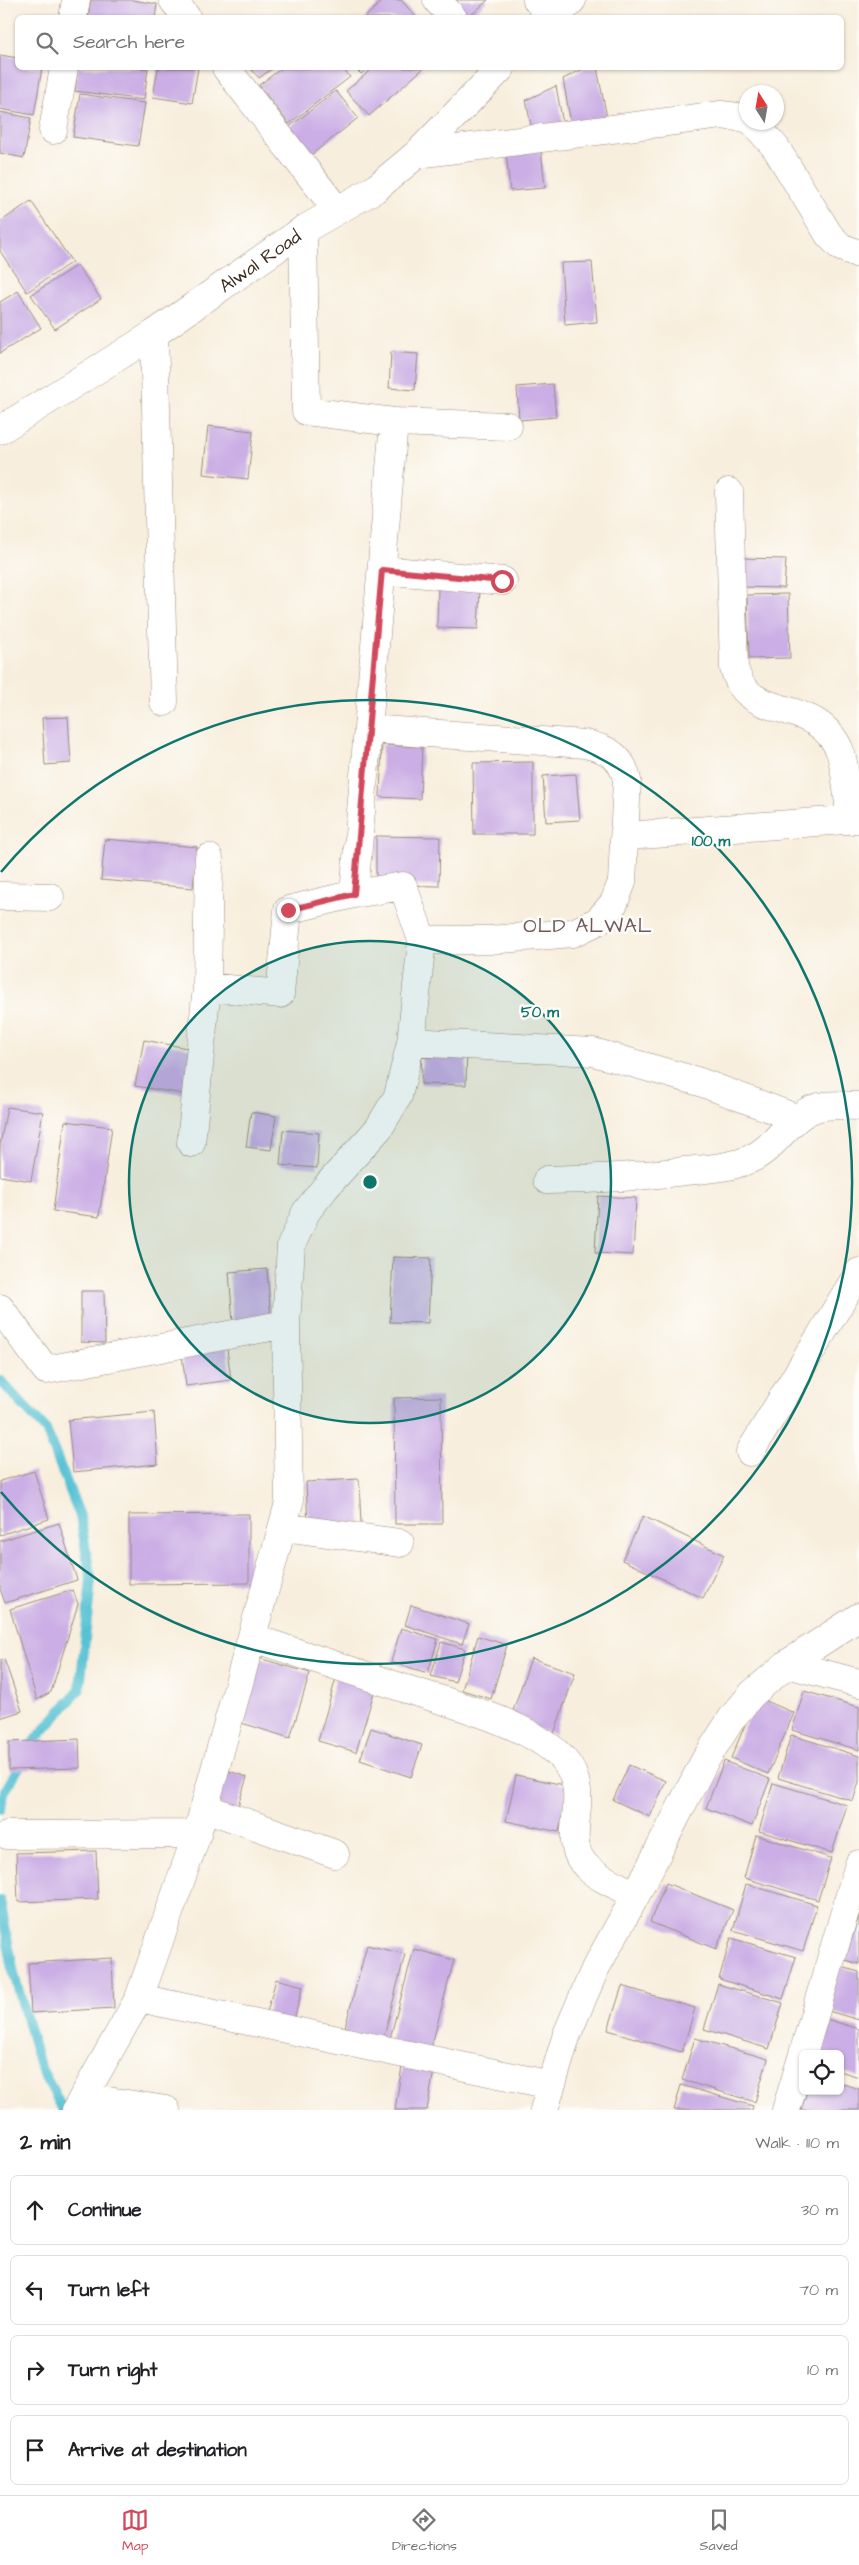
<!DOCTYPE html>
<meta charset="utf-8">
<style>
body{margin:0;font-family:"Architects Daughter",sans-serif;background:#f6f6f6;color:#202124}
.controls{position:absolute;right:15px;bottom:15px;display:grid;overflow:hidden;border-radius:8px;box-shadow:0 1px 4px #0004}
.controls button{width:45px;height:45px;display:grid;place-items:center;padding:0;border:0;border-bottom:1px solid #e0e0e0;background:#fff;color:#202124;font:25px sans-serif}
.compass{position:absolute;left:739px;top:85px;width:45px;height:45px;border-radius:50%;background:#fff;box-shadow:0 1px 4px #0004;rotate:349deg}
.stop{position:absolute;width:15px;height:15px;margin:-11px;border:4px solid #d1495b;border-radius:50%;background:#fff}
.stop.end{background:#d1495b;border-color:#fff;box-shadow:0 1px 5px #0008}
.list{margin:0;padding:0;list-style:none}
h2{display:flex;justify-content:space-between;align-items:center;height:65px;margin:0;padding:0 20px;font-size:21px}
h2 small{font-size:16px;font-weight:400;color:#757577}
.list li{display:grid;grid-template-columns:32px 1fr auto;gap:15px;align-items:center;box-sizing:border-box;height:70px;margin:0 10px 10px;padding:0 10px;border:1px solid #e0e0e0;border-radius:8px}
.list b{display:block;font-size:19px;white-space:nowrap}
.list em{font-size:16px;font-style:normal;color:#757577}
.icon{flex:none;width:28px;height:28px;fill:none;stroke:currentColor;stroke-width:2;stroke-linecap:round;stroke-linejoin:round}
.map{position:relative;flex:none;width:859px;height:2110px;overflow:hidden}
.search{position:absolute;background:#fff;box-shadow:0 1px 4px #0004;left:15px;right:15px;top:15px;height:55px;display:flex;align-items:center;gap:12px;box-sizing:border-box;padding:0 18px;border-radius:8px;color:#757577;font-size:19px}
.sheet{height:385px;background:#fff}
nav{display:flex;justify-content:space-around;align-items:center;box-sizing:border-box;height:70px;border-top:1px solid #e0e0e0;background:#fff;font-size:14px;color:#757577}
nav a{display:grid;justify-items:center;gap:2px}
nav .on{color:#d1495b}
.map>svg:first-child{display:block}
</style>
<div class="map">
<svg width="859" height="2110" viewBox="0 0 859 2110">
<rect width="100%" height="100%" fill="#fdfcf7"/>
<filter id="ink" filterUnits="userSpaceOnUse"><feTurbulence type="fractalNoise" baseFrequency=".02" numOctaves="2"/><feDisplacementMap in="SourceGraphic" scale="10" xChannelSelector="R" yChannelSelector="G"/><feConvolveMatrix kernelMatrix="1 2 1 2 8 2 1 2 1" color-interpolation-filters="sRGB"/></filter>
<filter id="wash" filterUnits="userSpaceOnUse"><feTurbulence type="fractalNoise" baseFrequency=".0096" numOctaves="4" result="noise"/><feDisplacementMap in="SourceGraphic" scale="20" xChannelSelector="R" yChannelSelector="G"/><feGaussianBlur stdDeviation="1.12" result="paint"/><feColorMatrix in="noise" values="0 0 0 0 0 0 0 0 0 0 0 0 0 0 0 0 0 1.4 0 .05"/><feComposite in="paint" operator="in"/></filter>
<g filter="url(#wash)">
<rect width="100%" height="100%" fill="#f8eedd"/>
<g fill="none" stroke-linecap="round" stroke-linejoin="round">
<path stroke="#58c2d4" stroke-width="10" d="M0,1380l46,50 34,86 11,64 -11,109 -45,51 -30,51 -5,18
M0,1901l14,73 26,92 23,44"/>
</g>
<g id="blocks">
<path fill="#caaee5" d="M91,0h41l25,4 -2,14h-67z
M383,0h18l16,18h-53z
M441,0h47l-20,18h-12z
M0,55l18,3v10h24l-8,47 -34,-6z
M78,68h70l-4,32 -69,-9z
M158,68h40l-6,35 -39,-6z
M250,68h23l-14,10z
M282,68h60l8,9 -61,47 -30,-39z
M355,68h14l-8,6z
M373,68h51l-55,48 -23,-25z
M585,68h12l11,55 -36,6 -9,-50z
M556,86l8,43 -31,7 -7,-36z
M336,91l22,27 -47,37 -22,-28z
M80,94l65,9 -7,43 -65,-9z
M0,112l31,6 -7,40 -24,-5z
M541,149l4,39 -35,3 -4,-39z
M31,201l41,61 -45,30 -27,-41v-29z
M592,262l5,60 -32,3 -4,-62z
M77,265l24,34 -46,30 -24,-34z
M18,291l23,37 -41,25v-51z
M391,352l27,2 -3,36 -26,-2z
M553,384l3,33 -37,3 -2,-33z
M208,426l45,5 -5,48 -45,-5z
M738,558l48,1 -2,29 -46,-1z
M438,588l42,1 -2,40 -41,-1z
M788,594l2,64 -41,1 -2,-64z
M68,717l3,46 -26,2 -3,-47z
M382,745l40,2 -2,52 -40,-2z
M533,762v72h-59l-1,-71z
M576,774l4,46 -34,2 -3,-46z
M376,836l64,1 -1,49 -63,-1z
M105,839l92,8 -4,41 -92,-8z
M144,1040l54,10 -8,45 -55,-9z
M422,1047l45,1 -1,37 -45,-1z
M7,1107l36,5 -12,69 -31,-5v-31z
M251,1112l25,4 -5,34 -25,-3z
M65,1121l47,6 -13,90 -46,-6z
M283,1130l36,3 -2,35 -37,-3z
M598,1196l38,2 -3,57 -38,-2z
M393,1257l38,1 -3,65 -38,-1z
M267,1269l4,51 -38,3 -4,-51z
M81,1291h23l1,52 -24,-1z
M226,1341l5,39 -45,6 -5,-39z
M441,1397l1,127h-47l-1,-126z
M154,1412l4,52 -85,8 -5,-52z
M34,1471l15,48 -49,16v-54z
M359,1479l2,45 -53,2 -2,-44z
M249,1514v69l-120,1v-69z
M643,1516l81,39 -21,43 -81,-38z
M59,1523l18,57 -72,23 -5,-14v-48z
M73,1590l5,14 -27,88 -14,8 -27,-91z
M411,1605l58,19 -7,20 -57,-19z
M401,1628l37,11 -10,34 -37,-11z
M478,1636l29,9 -16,54 -29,-9z
M441,1642l24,7 -10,33 -24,-6z
M255,1657l55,16 -20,65 -55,-17z
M531,1658l44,15 -21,61 -44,-14z
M4,1659l18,52 -22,7v-57z
M336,1678l39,11 -19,63 -38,-11z
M804,1691l55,16v43l-67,-20z
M757,1697l37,16 -26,61 -37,-16z
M371,1728l51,17 -11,32 -51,-17z
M791,1735l68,21v26l-6,19 -75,-23z
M79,1739l1,29 -71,2v-28z
M724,1761l46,18 -18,47 -46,-18z
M629,1765l37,16 -16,36 -37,-17z
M223,1769l24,8 -11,35 -25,-8z
M516,1775l53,11 -10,46 -53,-11z
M773,1783l74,22 -15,48 -73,-22z
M756,1835l75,23 -13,42 -74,-22z
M96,1851l2,48 -80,3 -2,-49z
M666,1883l67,27 -17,39 -66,-27z
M746,1884l71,21 -14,46 -70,-21z
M859,1916v48l-14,-4z
M731,1938l65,19 -13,42 -64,-20z
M367,1945l38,9 -23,91 -39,-10z
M414,1949l40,11 -24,92 -41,-10z
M112,1958l2,50 -83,5 -3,-50z
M838,1966l21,6v48l-34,-10z
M276,1979l27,7 -10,37 -27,-7z
M718,1984l65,19 -14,46 -65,-20z
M622,1986l73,22 -13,44 -74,-22z
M823,2018l36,11v48l-19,-6v-17h-28z
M695,2038l73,21 -13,43 -73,-22z
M403,2060l32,5 -8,45h-32z
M840,2083l19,6v21h-58l6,-19h33z
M681,2085l72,21 -1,4h-78z"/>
</g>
</g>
<g filter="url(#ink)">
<use href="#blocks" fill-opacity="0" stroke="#9a8c7e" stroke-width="1"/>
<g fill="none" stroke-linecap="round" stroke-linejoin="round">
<defs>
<path id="minor" d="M173,0l14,18
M437,0l16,18
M537,0l15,18
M73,18l3,-18
M226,68l111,142
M753,122l23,26 53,87 12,12 18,7
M53,130l11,-62
M417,154l304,-39 25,3
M303,230l3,181 88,11 -40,472 49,-8 19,54
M154,334l10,368
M394,422l114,4
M729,492l5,176c2,5 4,12 7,17 22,33 78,16 99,66 6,17 8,50 11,69
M382,570l121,11
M626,836l233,-17
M0,896l50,1
M207,987l73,7 8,-84 66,-16
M411,1042l182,10 107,30 96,36
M191,1143l16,-156 2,-129
M547,1180c46,-1 91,-3 137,-9 21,-2 44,-3 64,-11 31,-12 42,-50 77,-54 10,-2 23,0 34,0
M0,1308l46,62 240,-46
M750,1452l109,-180
M283,1527l117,16
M253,1638c48,16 96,32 144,48 47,16 141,38 170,78 26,36 -9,76 20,103 12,12 34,20 49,28
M787,1664l72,-47
M205,1808l130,46
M7,1835l190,-1
M139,1998l412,87
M803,2054l56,-190
M83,2097l83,13
M76,2110l63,-112 58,-164 92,-331 -3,-179 5,-78 15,-34 19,-24 54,-60 19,-32 13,-54 11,-102h67l84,-7 25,-12 16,-18 8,-21 5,-102c-5,-24 -19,-31 -42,-36l-217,-15
M544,2110l23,-76 28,-65 41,-74 68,-133 28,-44 20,-24 35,-30 72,19
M786,2110l17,-56"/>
<g id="major">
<path d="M555,18l17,-18"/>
<path id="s1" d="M0,430l154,-96 149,-104 72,-41 42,-35 84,-86"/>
</g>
</defs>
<use href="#minor" stroke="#9a8c7e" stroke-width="29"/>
<use href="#major" stroke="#9a8c7e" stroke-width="29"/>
<use href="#minor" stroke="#fff" stroke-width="28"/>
<use href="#major" stroke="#fff" stroke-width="28"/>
</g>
</g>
<g fill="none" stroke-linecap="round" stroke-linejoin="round" filter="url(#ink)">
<path stroke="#d1495b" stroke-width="6" d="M288,910l66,-16 28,-324 120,11"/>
</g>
<circle cx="370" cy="1182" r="241" fill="#0f766e" fill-opacity=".12"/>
<g fill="none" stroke="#0f766e" stroke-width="2.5">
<circle cx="370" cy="1182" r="241"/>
<path d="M1 872A482 482 0 1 1 1 1492"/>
</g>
<g text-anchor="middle" stroke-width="5" stroke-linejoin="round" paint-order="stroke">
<g font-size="19" fill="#3b2a1e" stroke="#fdfcf7">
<text dy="7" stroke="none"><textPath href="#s1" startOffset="310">Alwal Road</textPath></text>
</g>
<g font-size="20" letter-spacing="1" fill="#6d5864" stroke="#fdfcf7">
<text x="588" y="932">OLD ALWAL</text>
</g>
</g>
<circle cx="370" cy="1182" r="8" fill="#0f766e" stroke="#fdfcf7" stroke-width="2.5"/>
<g font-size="15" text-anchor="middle" font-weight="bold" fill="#0f766e" stroke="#fdfcf7" stroke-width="5" stroke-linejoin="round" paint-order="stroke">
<text x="711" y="846">100 m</text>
<text x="540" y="1017">50 m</text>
</g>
</svg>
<div class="controls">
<button><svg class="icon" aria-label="locate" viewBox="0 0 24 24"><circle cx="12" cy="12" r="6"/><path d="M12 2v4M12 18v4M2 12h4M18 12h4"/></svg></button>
</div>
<svg class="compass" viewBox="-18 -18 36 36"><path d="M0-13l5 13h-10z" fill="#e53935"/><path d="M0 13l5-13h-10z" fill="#757577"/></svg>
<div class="stop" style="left:502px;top:581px"></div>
<div class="stop end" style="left:288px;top:910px"></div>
<div class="search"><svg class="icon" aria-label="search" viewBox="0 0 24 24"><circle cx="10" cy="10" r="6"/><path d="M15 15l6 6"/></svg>Search here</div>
</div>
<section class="sheet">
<h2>2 min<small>Walk · 110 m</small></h2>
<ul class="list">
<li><svg class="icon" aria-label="ahead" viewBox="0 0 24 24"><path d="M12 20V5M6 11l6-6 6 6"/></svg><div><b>Continue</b></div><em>30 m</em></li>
<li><svg class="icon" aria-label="left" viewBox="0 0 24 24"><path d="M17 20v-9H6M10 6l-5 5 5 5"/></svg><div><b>Turn left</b></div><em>70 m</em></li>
<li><svg class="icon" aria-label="right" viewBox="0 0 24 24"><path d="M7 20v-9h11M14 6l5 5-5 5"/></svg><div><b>Turn right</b></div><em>10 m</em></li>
<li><svg class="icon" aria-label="arrive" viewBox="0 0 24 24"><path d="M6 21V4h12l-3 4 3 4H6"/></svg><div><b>Arrive at destination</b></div></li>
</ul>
</section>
<nav>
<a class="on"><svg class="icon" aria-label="map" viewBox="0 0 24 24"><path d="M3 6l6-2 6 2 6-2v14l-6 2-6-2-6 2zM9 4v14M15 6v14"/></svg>Map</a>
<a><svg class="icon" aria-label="directions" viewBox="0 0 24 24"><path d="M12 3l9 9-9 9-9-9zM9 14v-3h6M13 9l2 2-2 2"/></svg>Directions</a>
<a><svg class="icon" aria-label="saved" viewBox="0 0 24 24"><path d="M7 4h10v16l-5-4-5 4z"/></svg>Saved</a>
</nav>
